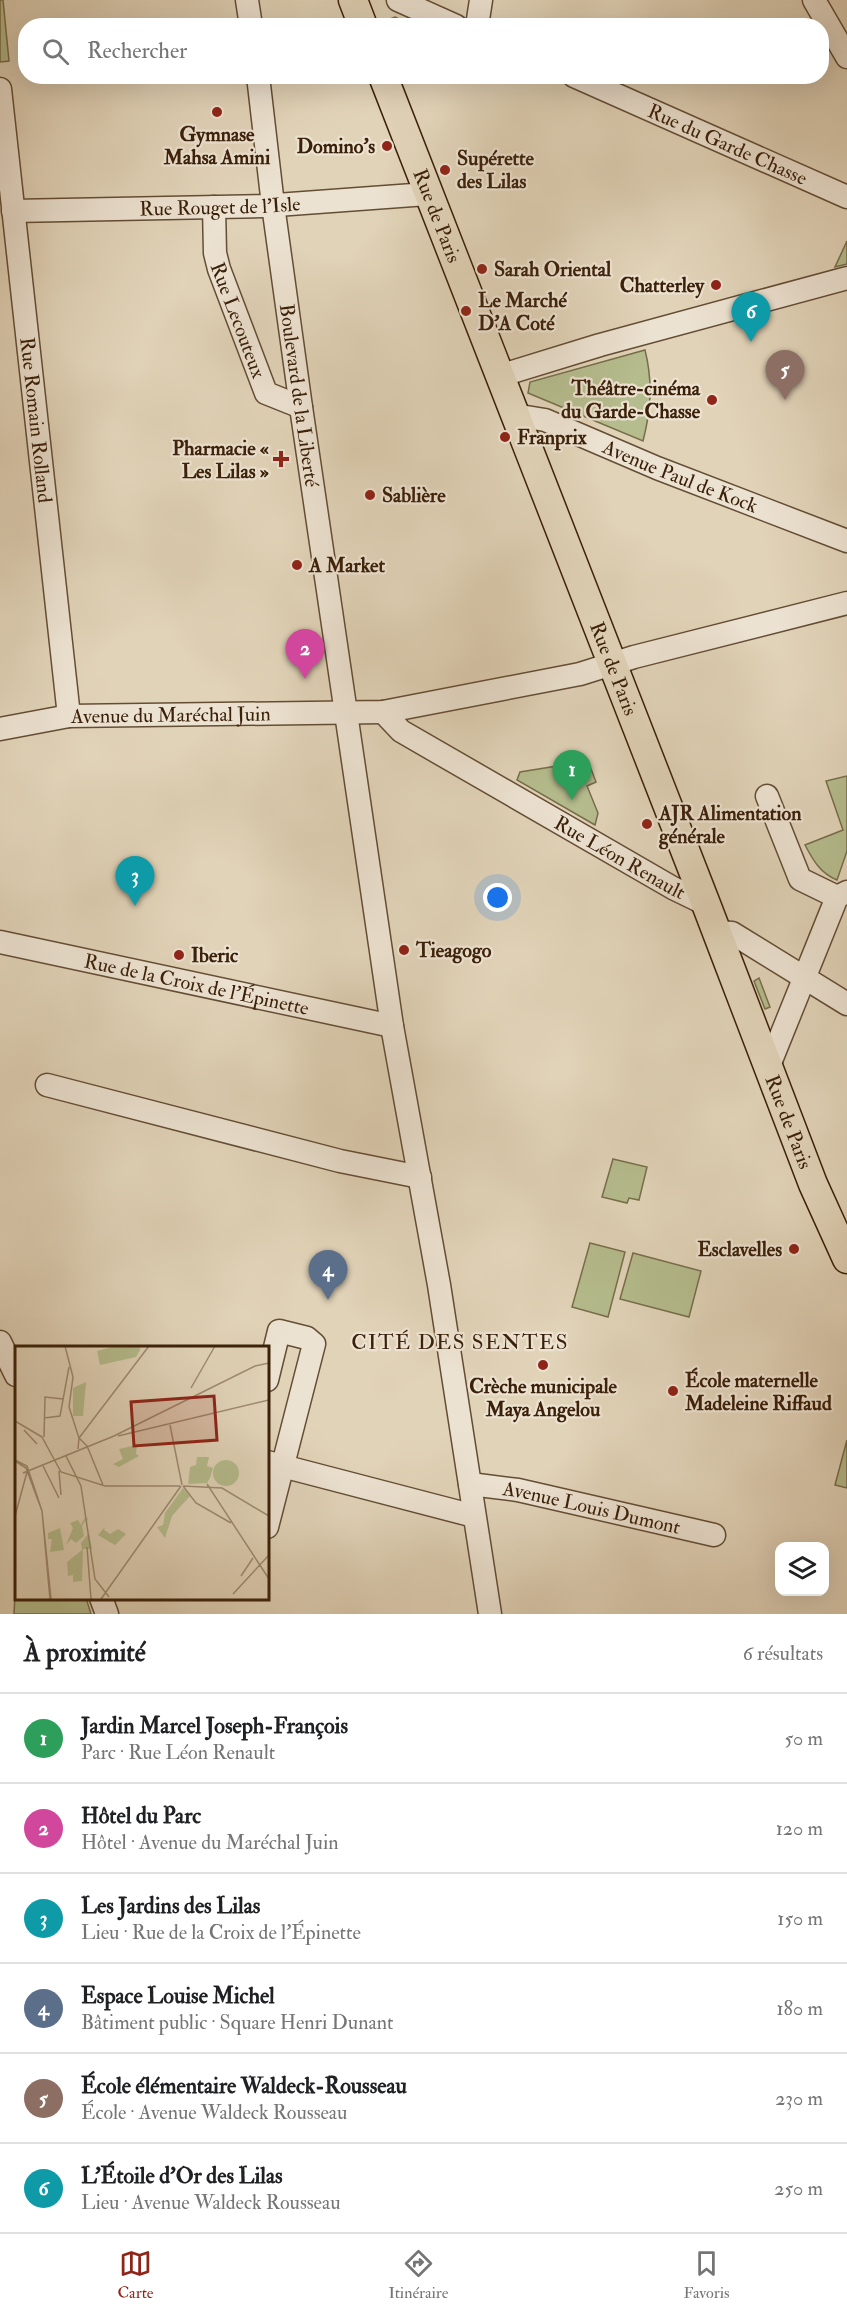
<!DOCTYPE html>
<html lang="fr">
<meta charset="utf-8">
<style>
body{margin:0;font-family:"IM FELL Double Pica",serif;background:#f2f2f2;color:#202124}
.controls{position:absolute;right:18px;bottom:18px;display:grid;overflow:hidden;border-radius:12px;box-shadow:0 6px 24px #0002}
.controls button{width:54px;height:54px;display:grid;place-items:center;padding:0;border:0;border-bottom:2px solid #e0e0e0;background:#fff;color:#202124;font:30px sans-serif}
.you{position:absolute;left:498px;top:898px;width:21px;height:21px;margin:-15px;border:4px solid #fff;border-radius:50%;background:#1a73e8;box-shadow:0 0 0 9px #1a73e833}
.badge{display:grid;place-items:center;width:39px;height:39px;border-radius:50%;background:#8f2418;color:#fff;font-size:20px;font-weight:700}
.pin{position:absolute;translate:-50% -50px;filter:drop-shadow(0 2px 3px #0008)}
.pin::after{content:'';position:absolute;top:32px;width:21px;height:18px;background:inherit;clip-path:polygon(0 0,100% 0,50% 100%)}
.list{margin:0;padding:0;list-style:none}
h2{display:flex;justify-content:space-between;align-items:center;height:78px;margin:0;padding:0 24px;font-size:26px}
h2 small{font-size:20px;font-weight:400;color:#757577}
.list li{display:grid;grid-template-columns:39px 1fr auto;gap:18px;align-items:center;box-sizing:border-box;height:90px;padding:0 24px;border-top:2px solid #e0e0e0}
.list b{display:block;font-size:22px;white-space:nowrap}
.list p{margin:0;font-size:20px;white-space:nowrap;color:#757577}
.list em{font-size:20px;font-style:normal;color:#757577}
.icon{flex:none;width:33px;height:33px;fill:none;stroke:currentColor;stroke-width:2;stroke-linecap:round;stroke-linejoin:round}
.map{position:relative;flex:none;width:847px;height:1614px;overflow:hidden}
.search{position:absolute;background:#fff;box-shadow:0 6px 24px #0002;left:18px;right:18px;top:18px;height:66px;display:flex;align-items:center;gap:15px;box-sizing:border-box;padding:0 21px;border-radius:24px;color:#757577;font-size:22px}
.sheet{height:618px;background:#fff}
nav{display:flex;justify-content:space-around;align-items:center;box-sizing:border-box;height:84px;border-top:2px solid #e0e0e0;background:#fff;font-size:16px;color:#757577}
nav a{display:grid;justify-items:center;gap:3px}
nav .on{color:#8f2418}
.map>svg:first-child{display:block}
</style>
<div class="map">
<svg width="847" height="1614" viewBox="0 0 847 1614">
<rect width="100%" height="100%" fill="#e1d3b8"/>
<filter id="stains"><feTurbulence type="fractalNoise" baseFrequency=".00333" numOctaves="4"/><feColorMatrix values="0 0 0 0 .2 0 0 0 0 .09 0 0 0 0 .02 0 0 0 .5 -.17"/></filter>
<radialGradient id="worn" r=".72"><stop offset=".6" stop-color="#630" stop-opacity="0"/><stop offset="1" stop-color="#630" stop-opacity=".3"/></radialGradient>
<path fill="#b5bc8d" stroke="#786e4b" stroke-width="1.5" d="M0,0h3l6,61 -9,1z
M395,17l15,8h-26l3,-5z
M847,241v23l-12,3z
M645,350c8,32 6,60 -2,91l-115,-48 2,-11z
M588,761l8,21 -9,4 11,27 -3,12 -78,-45 3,-8z
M847,776v75l-10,29c-17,-7 -24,-20 -32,-35l38,-15 -17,-49z
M759,978l11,29 -5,2 -11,-28z
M613,1159l34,8 -8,33 -10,-2 -2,5 -25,-6z
M590,1243l35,9 -17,65 -36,-10z
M633,1253l68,18 -12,46 -69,-18z
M847,1440v48l-12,-3z
M16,1577v21h70l5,16h-77z"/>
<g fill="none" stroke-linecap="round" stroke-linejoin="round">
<defs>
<g id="minor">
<path d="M247,0l4,26"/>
<path d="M398,0l58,26"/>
<path d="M814,0l33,57"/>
<path d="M477,26l4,-26"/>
<path id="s1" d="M258,76l15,129 28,202 91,619 47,259 51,329"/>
<path id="s2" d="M574,76l273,121"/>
<path id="s3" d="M0,89l69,627"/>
<path id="s4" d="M214,207l1,46 4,16 47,124 35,14"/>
<path id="s5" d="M13,211l250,-5 164,-12"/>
<path d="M499,376l101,-31 247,-67"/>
<path id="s6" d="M514,415l31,5 112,48 190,73"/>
<path id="s7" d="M383,712l18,19 272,157 33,16"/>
<path id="s8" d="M0,729l69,-13 314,-4 197,-38 54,-17 213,-54"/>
<path d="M767,796l33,83 37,18"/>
<path d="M717,932l15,1 115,71"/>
<path id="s9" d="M0,942l392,84"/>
<path d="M768,1068l69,-171 10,-5"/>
<path d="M47,1085l293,76 80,16"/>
<path d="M0,1342l16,33"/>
<path d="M267,1380l12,-49 28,7 7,6 -47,183"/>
<path d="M267,1462l207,54"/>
<path id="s10" d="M470,1484l48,6 196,45"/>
<path d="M101,1598l6,16"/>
</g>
<g id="major">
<path d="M353,0l10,26"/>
<path id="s11" d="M383,76l323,828 107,280 34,75"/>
</g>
</defs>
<use href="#minor" stroke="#644d35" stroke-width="25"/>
<use href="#major" stroke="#3b2009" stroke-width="31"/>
<use href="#minor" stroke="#ece2d1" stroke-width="22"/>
<use href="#major" stroke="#e1d3b8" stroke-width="28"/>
</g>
<g fill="#8f2418" stroke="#ece2d1" stroke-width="2">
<circle cx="217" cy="112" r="6"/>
<circle cx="387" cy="146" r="6"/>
<circle cx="445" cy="170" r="6"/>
<circle cx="482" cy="269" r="6"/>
<circle cx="716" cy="285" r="6"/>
<circle cx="466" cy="311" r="6"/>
<circle cx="712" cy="400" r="6"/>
<circle cx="505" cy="437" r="6"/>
<path d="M278 450h6v6h6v6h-6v6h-6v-6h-6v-6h6z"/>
<circle cx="370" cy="495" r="6"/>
<circle cx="297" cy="565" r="6"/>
<circle cx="647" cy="824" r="6"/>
<circle cx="404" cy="950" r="6"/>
<circle cx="179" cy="955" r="6"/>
<circle cx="794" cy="1249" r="6"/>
<circle cx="543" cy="1365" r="6"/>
<circle cx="673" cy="1391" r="6"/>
</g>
<g text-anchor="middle" stroke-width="4.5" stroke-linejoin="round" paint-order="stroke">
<g font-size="20" font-weight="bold" fill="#3b2009" stroke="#ece2d1" text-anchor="start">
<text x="217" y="141" text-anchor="middle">Gymnase<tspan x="217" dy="23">Mahsa Amini</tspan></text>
<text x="375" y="153" text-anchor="end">Domino's</text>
<text x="457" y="165">Supérette<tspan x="457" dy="23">des Lilas</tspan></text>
<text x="494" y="276">Sarah Oriental</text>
<text x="704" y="292" text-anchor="end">Chatterley</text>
<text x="478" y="307">Le Marché<tspan x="478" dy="23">D'A Coté</tspan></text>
<text x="700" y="395" text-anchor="end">Théâtre-cinéma<tspan x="700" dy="23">du Garde-Chasse</tspan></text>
<text x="517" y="444">Franprix</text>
<text x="269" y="455" text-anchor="end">Pharmacie «<tspan x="269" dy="23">Les Lilas »</tspan></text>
<text x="382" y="502">Sablière</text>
<text x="309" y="572">A Market</text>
<text x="659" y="820">AJR Alimentation<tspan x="659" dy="23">générale</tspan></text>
<text x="416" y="957">Tieagogo</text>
<text x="191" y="962">Iberic</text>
<text x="782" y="1256" text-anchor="end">Esclavelles</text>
<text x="685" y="1387">École maternelle<tspan x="685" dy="23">Madeleine Riffaud</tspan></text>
<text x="543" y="1393" text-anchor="middle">Crèche municipale<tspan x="543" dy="23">Maya Angelou</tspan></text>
</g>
<g font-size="20" fill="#3b2009" stroke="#ece2d1">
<text dy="7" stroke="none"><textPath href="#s2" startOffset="168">Rue du Garde Chasse</textPath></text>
<text dy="7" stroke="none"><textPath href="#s5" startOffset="207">Rue Rouget de l'Isle</textPath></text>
<text dy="7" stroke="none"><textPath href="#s11" startOffset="150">Rue de Paris</textPath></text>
<text dy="7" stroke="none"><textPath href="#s4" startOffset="117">Rue Lecouteux</textPath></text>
<text dy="7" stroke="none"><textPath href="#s1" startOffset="322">Boulevard de la Liberté</textPath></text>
<text dy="7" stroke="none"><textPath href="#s3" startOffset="333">Rue Romain Rolland</textPath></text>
<text dy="7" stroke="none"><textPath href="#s6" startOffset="178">Avenue Paul de Kock</textPath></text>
<text dy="7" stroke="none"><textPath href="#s11" startOffset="636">Rue de Paris</textPath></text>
<text dy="7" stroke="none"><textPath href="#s8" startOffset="172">Avenue du Maréchal Juin</textPath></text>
<text dy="7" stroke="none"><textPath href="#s7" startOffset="279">Rue Léon Renault</textPath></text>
<text dy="7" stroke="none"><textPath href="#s9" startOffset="201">Rue de la Croix de l'Épinette</textPath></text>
<text dy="7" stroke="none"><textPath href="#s11" startOffset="1122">Rue de Paris</textPath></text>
<text dy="7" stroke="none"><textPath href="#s10" startOffset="124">Avenue Louis Dumont</textPath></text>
</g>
<g font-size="21" letter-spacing="1.5" fill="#3b2009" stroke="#ece2d1">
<text x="460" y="1349">CITÉ DES SENTES</text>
</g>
</g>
<g transform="translate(15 1346)">
<rect width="254" height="254" fill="#e1d3b8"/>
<path d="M101,0h24v4l-4,7 -36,8 -3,-14zM71,36l-3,34h-10v-28zM122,99l-1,9 3,2 -20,11 -6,-3 10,-5 -4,-10zM182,111h12l-2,9 6,2 -3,10 -3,5 -19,1 2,-17 6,-2zM198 127a13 13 0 1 1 26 0a13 13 0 1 1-26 0ZM168,142l7,8 -18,20 -7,22 -8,-11 6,-2 2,-12zM70,171l3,1v4l-1,-4 -5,8 2,10 -8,7 -5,-4 -5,6 7,-17 -3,-5 8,-3 3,5zM90,181l-1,3 6,4 8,-5 8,5 -11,11 -17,-10zM45,182l4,22 -14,2 2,-13h-4v-6zM74,187l3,16h-9l-1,32 -9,1v-7l-5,1 -1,-14 15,-12 -1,-7z" fill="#b5bc8d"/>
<path fill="none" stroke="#9f8b72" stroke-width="1.5" d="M50,0l8,31 -4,30 10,31 -1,11M176,42l24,-42M29,72l16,-2 9,-49M0,75l27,16M155,79l12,60M9,84l13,14M103,90l151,-36M27,91l19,35 44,14h75M29,91l1,-40 18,2M51,110l15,30 14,93 14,18M0,114l12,6 15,45 9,88M0,115l11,7 16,43 8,88M28,120l16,32M44,125l2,24M8,127l91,-37 141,-70 14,-3M192,138l62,95M88,139l-16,-39 -8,-8 70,-92M168,140l13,17 35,20M168,140l39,2 47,28M0,170l12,-44M72,201l4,52M226,230l12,-18M218,248l36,-39M86,253l80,-113"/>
<path fill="#8f2418" fill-opacity="0.15" stroke="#8f2418" stroke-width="3" d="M199,50l3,44 -83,6 -3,-44z"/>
<rect width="254" height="254" fill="none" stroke="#3b2009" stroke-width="3"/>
</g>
<rect width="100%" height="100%" filter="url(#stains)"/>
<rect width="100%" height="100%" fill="url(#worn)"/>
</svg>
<div class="controls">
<button><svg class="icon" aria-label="layers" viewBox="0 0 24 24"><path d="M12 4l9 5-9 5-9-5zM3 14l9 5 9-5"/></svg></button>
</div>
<div class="you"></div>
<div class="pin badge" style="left:572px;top:800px;background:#2e9e5b">1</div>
<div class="pin badge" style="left:305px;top:679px;background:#d1479c">2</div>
<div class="pin badge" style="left:135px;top:906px;background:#0f9aa8">3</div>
<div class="pin badge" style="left:328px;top:1300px;background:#5c6f8a">4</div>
<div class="pin badge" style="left:785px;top:400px;background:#8d6e63">5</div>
<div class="pin badge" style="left:751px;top:342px;background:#0f9aa8">6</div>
<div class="search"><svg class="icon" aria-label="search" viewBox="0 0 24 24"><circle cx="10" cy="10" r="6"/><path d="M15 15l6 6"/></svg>Rechercher</div>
</div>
<section class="sheet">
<h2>À proximité<small>6 résultats</small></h2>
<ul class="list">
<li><span class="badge" style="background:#2e9e5b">1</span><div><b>Jardin Marcel Joseph-François</b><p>Parc · Rue Léon Renault</p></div><em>50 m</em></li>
<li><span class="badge" style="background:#d1479c">2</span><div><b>Hôtel du Parc</b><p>Hôtel · Avenue du Maréchal Juin</p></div><em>120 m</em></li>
<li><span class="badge" style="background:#0f9aa8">3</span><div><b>Les Jardins des Lilas</b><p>Lieu · Rue de la Croix de l'Épinette</p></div><em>150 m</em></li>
<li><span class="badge" style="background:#5c6f8a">4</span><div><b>Espace Louise Michel</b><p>Bâtiment public · Square Henri Dunant</p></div><em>180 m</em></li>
<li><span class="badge" style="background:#8d6e63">5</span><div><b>École élémentaire Waldeck-Rousseau</b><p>École · Avenue Waldeck Rousseau</p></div><em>230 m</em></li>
<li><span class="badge" style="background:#0f9aa8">6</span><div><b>L'Étoile d'Or des Lilas</b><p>Lieu · Avenue Waldeck Rousseau</p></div><em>250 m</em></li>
</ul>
</section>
<nav>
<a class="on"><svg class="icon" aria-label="map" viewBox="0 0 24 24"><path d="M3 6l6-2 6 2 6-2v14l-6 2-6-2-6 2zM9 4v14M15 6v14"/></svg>Carte</a>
<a><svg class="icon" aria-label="directions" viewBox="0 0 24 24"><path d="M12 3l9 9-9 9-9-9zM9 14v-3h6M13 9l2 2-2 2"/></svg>Itinéraire</a>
<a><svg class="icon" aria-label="saved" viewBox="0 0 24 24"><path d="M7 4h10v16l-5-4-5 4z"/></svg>Favoris</a>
</nav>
